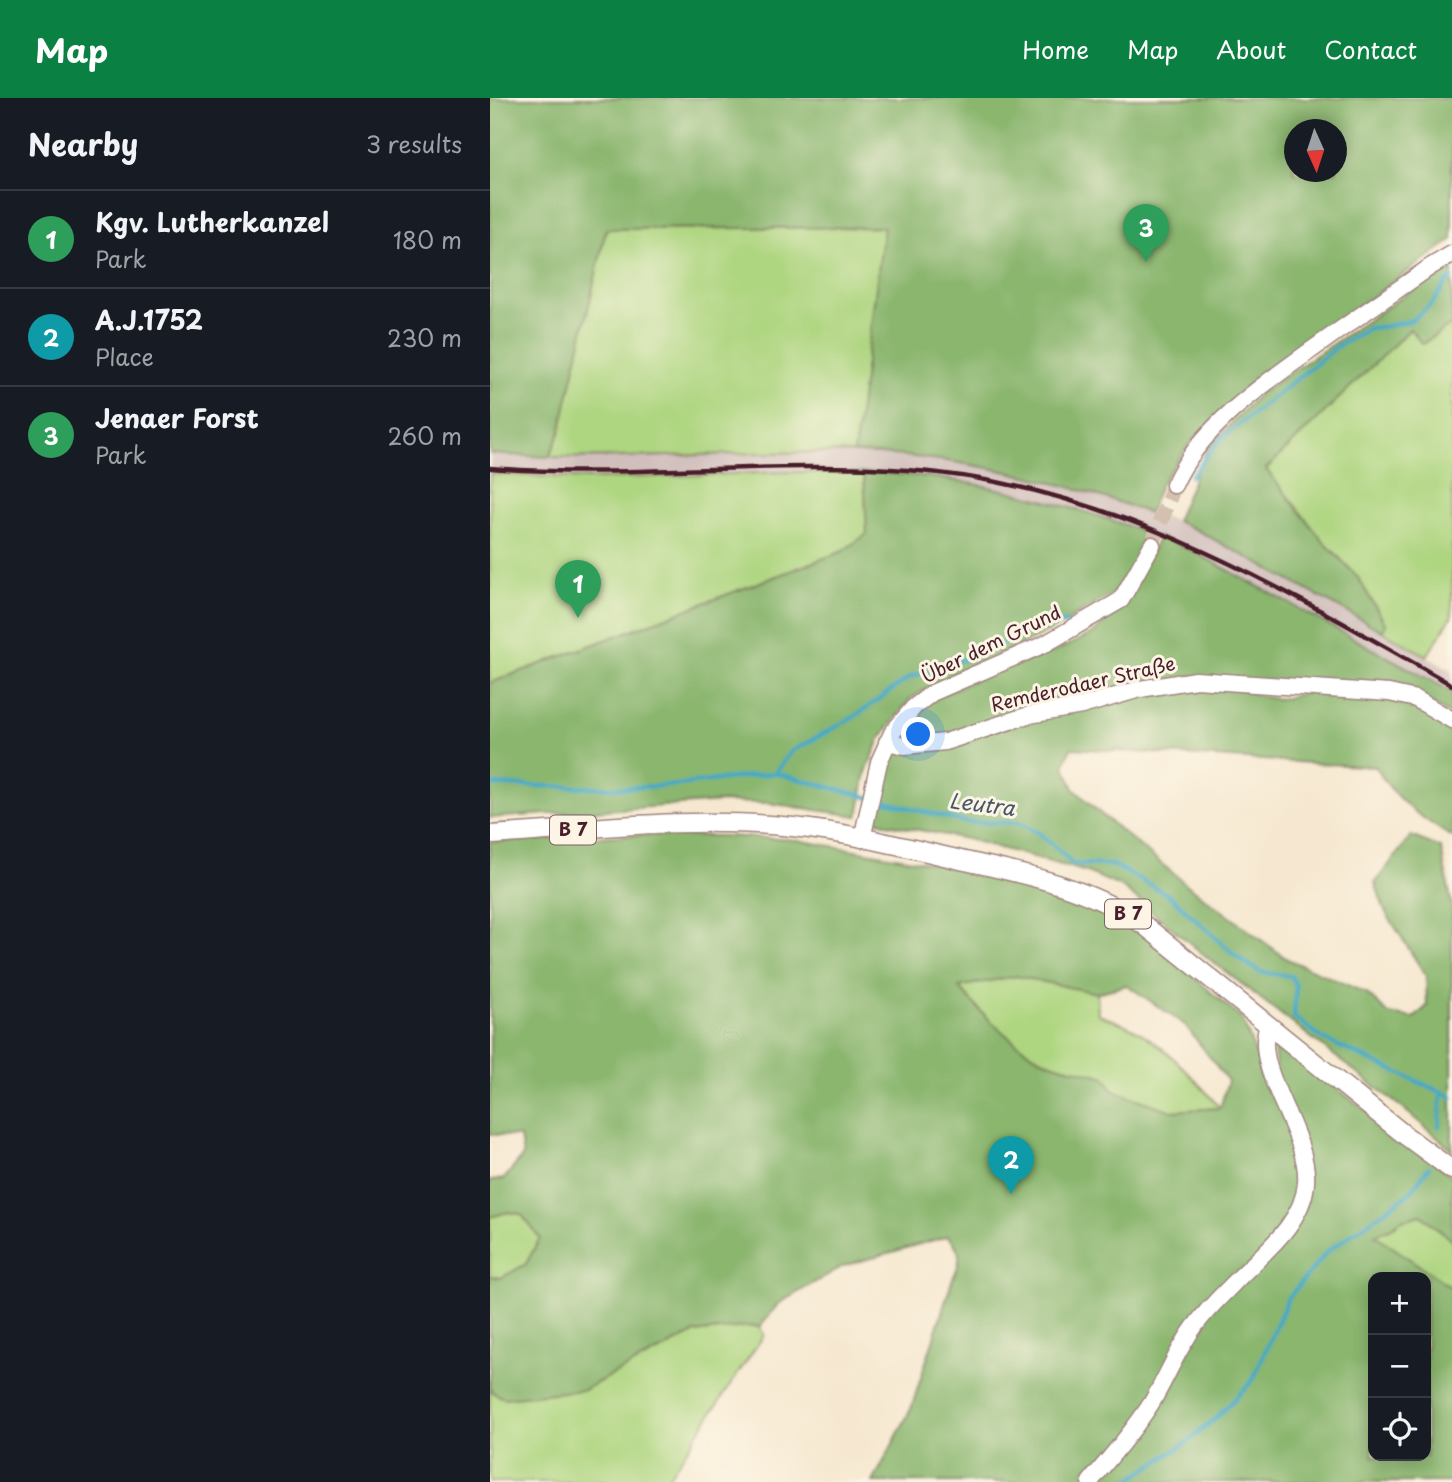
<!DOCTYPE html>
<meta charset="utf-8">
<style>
body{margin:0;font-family:"Playpen Sans",sans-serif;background:#242831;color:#f1f3f6}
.controls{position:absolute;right:21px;bottom:21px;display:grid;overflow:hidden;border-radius:14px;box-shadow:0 4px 18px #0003}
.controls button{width:63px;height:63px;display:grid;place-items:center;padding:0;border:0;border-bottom:2px solid #363941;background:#171b24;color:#f1f3f6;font:35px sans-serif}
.compass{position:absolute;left:794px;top:21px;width:63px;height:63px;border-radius:50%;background:#171b24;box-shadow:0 4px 18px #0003;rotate:177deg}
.you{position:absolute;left:429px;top:637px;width:24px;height:24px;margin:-18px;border:5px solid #fff;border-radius:50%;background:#1a73e8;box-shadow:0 0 0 10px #1a73e833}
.badge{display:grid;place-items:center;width:46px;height:46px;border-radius:50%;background:#0b8043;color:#fff;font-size:23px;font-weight:700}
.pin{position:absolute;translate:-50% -58px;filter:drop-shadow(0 2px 4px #0008)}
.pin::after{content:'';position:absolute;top:37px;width:24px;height:21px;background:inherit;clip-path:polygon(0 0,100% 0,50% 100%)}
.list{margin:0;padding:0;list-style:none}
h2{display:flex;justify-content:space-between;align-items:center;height:91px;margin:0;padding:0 28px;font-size:30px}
h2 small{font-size:23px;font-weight:400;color:#9ea1a6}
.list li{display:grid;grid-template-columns:46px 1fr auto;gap:21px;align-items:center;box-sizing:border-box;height:98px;padding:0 28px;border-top:2px solid #363941}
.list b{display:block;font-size:26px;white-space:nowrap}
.list p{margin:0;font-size:23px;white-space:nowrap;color:#9ea1a6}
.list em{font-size:23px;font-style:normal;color:#9ea1a6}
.icon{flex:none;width:38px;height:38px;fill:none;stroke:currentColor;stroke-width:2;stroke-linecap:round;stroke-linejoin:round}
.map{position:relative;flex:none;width:962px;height:1384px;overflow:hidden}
header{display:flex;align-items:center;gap:42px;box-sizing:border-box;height:98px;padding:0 35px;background:#0b8043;color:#fff}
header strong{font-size:33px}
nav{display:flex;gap:38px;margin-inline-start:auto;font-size:24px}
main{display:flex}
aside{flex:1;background:#171b24}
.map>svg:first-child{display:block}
</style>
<header>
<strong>Map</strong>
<nav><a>Home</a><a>Map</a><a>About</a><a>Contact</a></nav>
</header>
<main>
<aside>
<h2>Nearby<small>3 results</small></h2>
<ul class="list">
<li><span class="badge" style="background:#2e9e5b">1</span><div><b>Kgv. Lutherkanzel</b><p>Park</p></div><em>180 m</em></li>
<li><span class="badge" style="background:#0f9aa8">2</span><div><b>A.J.1752</b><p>Place</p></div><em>230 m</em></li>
<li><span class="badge" style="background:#2e9e5b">3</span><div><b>Jenaer Forst</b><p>Park</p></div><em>260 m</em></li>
</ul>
</aside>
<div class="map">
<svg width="962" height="1384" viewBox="0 0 962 1384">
<rect width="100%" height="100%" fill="#fcf5e5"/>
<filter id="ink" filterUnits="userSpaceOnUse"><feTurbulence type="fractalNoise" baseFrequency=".0143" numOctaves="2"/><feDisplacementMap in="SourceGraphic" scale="14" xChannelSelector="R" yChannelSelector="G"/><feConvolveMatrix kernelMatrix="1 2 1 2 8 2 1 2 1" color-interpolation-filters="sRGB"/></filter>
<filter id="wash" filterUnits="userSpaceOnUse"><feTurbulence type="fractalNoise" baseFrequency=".00686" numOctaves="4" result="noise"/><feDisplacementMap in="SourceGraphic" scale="28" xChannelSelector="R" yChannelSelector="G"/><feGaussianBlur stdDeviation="1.57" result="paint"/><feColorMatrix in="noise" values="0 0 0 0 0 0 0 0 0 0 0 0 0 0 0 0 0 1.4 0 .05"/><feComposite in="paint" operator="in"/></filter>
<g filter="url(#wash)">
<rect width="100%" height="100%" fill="#f6e8d0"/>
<path fill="#d1bfbd" d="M298,353l80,3 71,6 79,12 75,20 83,29 21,9 255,140v22l-263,-143 -102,-38 -150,-33 -73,-5 -76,-1 -196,7 -102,-5v-20l105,4z"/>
<path fill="#aed580" stroke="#7c7a56" stroke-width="2" d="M395,129l-31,226c-102,-3 -204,7 -305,4l11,-24 46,-204z
M962,226v292l-25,40 -45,-25 4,-6 -29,-49 -34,-35 -57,-72 145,-141 12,16z
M298,374l76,1 3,62 -26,17 -351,131v-209l102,5z
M526,878l81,17 1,21c12,5 24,9 36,15 30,15 64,53 86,79l-48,3 -58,-20 -9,-14c-18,-6 -37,-7 -54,-14 -34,-12 -69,-49 -93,-76z
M18,1114l13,2 19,24 -14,26 -25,14 -11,-2v-59z
M931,1117l31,25v48l-78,-53 15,-6 13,-9z
M262,1228l8,1 4,8 -99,147h-175v-95l3,6 90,-3 111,-57z"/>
<path fill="#8ab66e" stroke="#6a6a4c" stroke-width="2" fill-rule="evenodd" d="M0,0h962v142l-201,143 -60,59 -30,41 -12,30c-95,-35 -193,-57 -295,-60l30,-226 -278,2 -46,204 -11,24 -59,-3zM804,32h42v42h-42z
M962,165v61l-30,20 -12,-15 -144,140 57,72 34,35 29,49 -4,6 -185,-101 -21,-9 30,-71 53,-56z
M374,375c24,1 50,2 74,5 71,10 140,30 207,54l-8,28 -23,33 -73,43 -93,40 -38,23 -30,40 -14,33 -8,44 -90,-13 -46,-1 -232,16v-135l351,-131 26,-18z
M669,439l30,12 263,143v24l-21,-13 -220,-26 -292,66 -20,-6v-4l30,-32 49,-23 78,-27 38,-18 25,-25 17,-26z
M745,586c21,13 46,22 69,7l85,4 63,29v113c-33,-21 -57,-36 -76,-70l-305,-19 -7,17 10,24 28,26 84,69 101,75 79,34 23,21 25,4 13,-12 -1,-30 -41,-65 -10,-28 36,-47 30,12 11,58v244l-47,-40 -197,-152 -86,-71 -35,-15 -120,-33 -80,-15 -13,-5 12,-59 12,-10 243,-59z
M145,737l93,1 69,4 179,31 89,24 38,15 38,21 101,88 22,56 12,-7 -3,-28 179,136v64l-31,-25 -19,5 -13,9 -14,6 77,53v194h-579l38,-73 42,-131c9,-18 9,-28 -5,-42l-105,30 -65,38 -18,23 -8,-1 -58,7 -111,57 -79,8 -11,-5 -3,-6v-111l11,2 25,-14 14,-26 -19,-24 -13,-2 -18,5v-36l14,-2 19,-23 -3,-19 -30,-3v-292zM526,878l81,17 30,-8 58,40 43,56 -8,27 -48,3 -58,-20 -9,-14c-17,-6 -36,-7 -53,-14 -34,-12 -70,-49 -93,-76zM883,1179h53v179h-53z"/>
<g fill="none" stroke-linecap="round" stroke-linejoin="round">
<path stroke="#44a9c4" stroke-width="4.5" d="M701,378l29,-36 118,-94 31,-18 19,-2 22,-5 22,-17 15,-22 5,-4
M285,675l17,-22 62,-34 56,-40 67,-22 45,-22 46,-11
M0,687l133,3 54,-3 98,-12 189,49 54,1 21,10 20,17 13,14 41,1 57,31 67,61 23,15 31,4 5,10 -2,31 29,22 129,58
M949,1028l3,-35
M636,1384l59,-38 32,-27 36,-37 35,-82 40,-47 82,-58 19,-26"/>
</g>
</g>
<g filter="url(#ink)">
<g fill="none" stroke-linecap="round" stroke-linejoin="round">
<path stroke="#d4c0af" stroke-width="16" stroke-dasharray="16 8" stroke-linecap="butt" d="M662,447l22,-60"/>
<defs>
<path id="secondary" d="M684,387c27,-61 97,-106 150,-144 35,-25 71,-49 106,-74l22,-13
M397,644l18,4 40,-4 84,-27 53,-9 58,-17 56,-9 193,13 27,6 36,21
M372,741l17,-77 13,-29 22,-26 18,-14 113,-49 76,-44 31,-55
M600,1384c21,-26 44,-51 62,-80 12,-20 21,-42 33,-61 12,-21 31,-40 48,-57 27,-29 70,-59 73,-101 4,-51 -55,-113 -38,-158"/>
<path id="primary" d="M0,737c100,-6 203,-19 303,-8 58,6 116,21 172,34 64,14 125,27 179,64l262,211 46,34"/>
</defs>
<use href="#secondary" stroke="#a0847e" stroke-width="19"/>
<use href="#primary" stroke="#a0847e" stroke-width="21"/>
<use href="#secondary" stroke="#fff" stroke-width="16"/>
<use href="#primary" stroke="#fff" stroke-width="18"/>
<path stroke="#4a1f2b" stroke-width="4.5" d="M0,370c139,11 278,-8 417,2 201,13 374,117 545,215"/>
</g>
</g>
<g text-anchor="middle" stroke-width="6" stroke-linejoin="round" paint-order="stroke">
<g fill="#fcf5e5" stroke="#7f5f63" stroke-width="2">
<rect x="60" y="717.5" width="46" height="29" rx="5"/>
<rect x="615" y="801.5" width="46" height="29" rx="5"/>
</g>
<g font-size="18" font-weight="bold" fill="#4a1f2b">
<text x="83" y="738">B 7</text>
<text x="638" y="822">B 7</text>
</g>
<g font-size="19" fill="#4a1f2b" stroke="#fcf5e5">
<text transform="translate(501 546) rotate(-26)" y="7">Über dem Grund</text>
<text transform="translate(593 586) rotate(-13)" y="7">Remderodaer Straße</text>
</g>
<g font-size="21" font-style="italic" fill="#485668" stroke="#fcf5e5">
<text transform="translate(492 707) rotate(7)" y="7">Leutra</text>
</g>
</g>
</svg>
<div class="controls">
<button>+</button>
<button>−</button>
<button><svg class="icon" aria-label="locate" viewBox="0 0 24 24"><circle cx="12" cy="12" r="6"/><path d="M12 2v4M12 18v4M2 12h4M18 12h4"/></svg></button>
</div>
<svg class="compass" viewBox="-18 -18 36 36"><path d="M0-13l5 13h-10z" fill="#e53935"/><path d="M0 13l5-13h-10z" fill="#9ea1a6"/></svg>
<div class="you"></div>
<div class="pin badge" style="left:88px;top:520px;background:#2e9e5b">1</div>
<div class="pin badge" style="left:521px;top:1096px;background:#0f9aa8">2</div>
<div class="pin badge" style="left:656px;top:164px;background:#2e9e5b">3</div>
</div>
</main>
